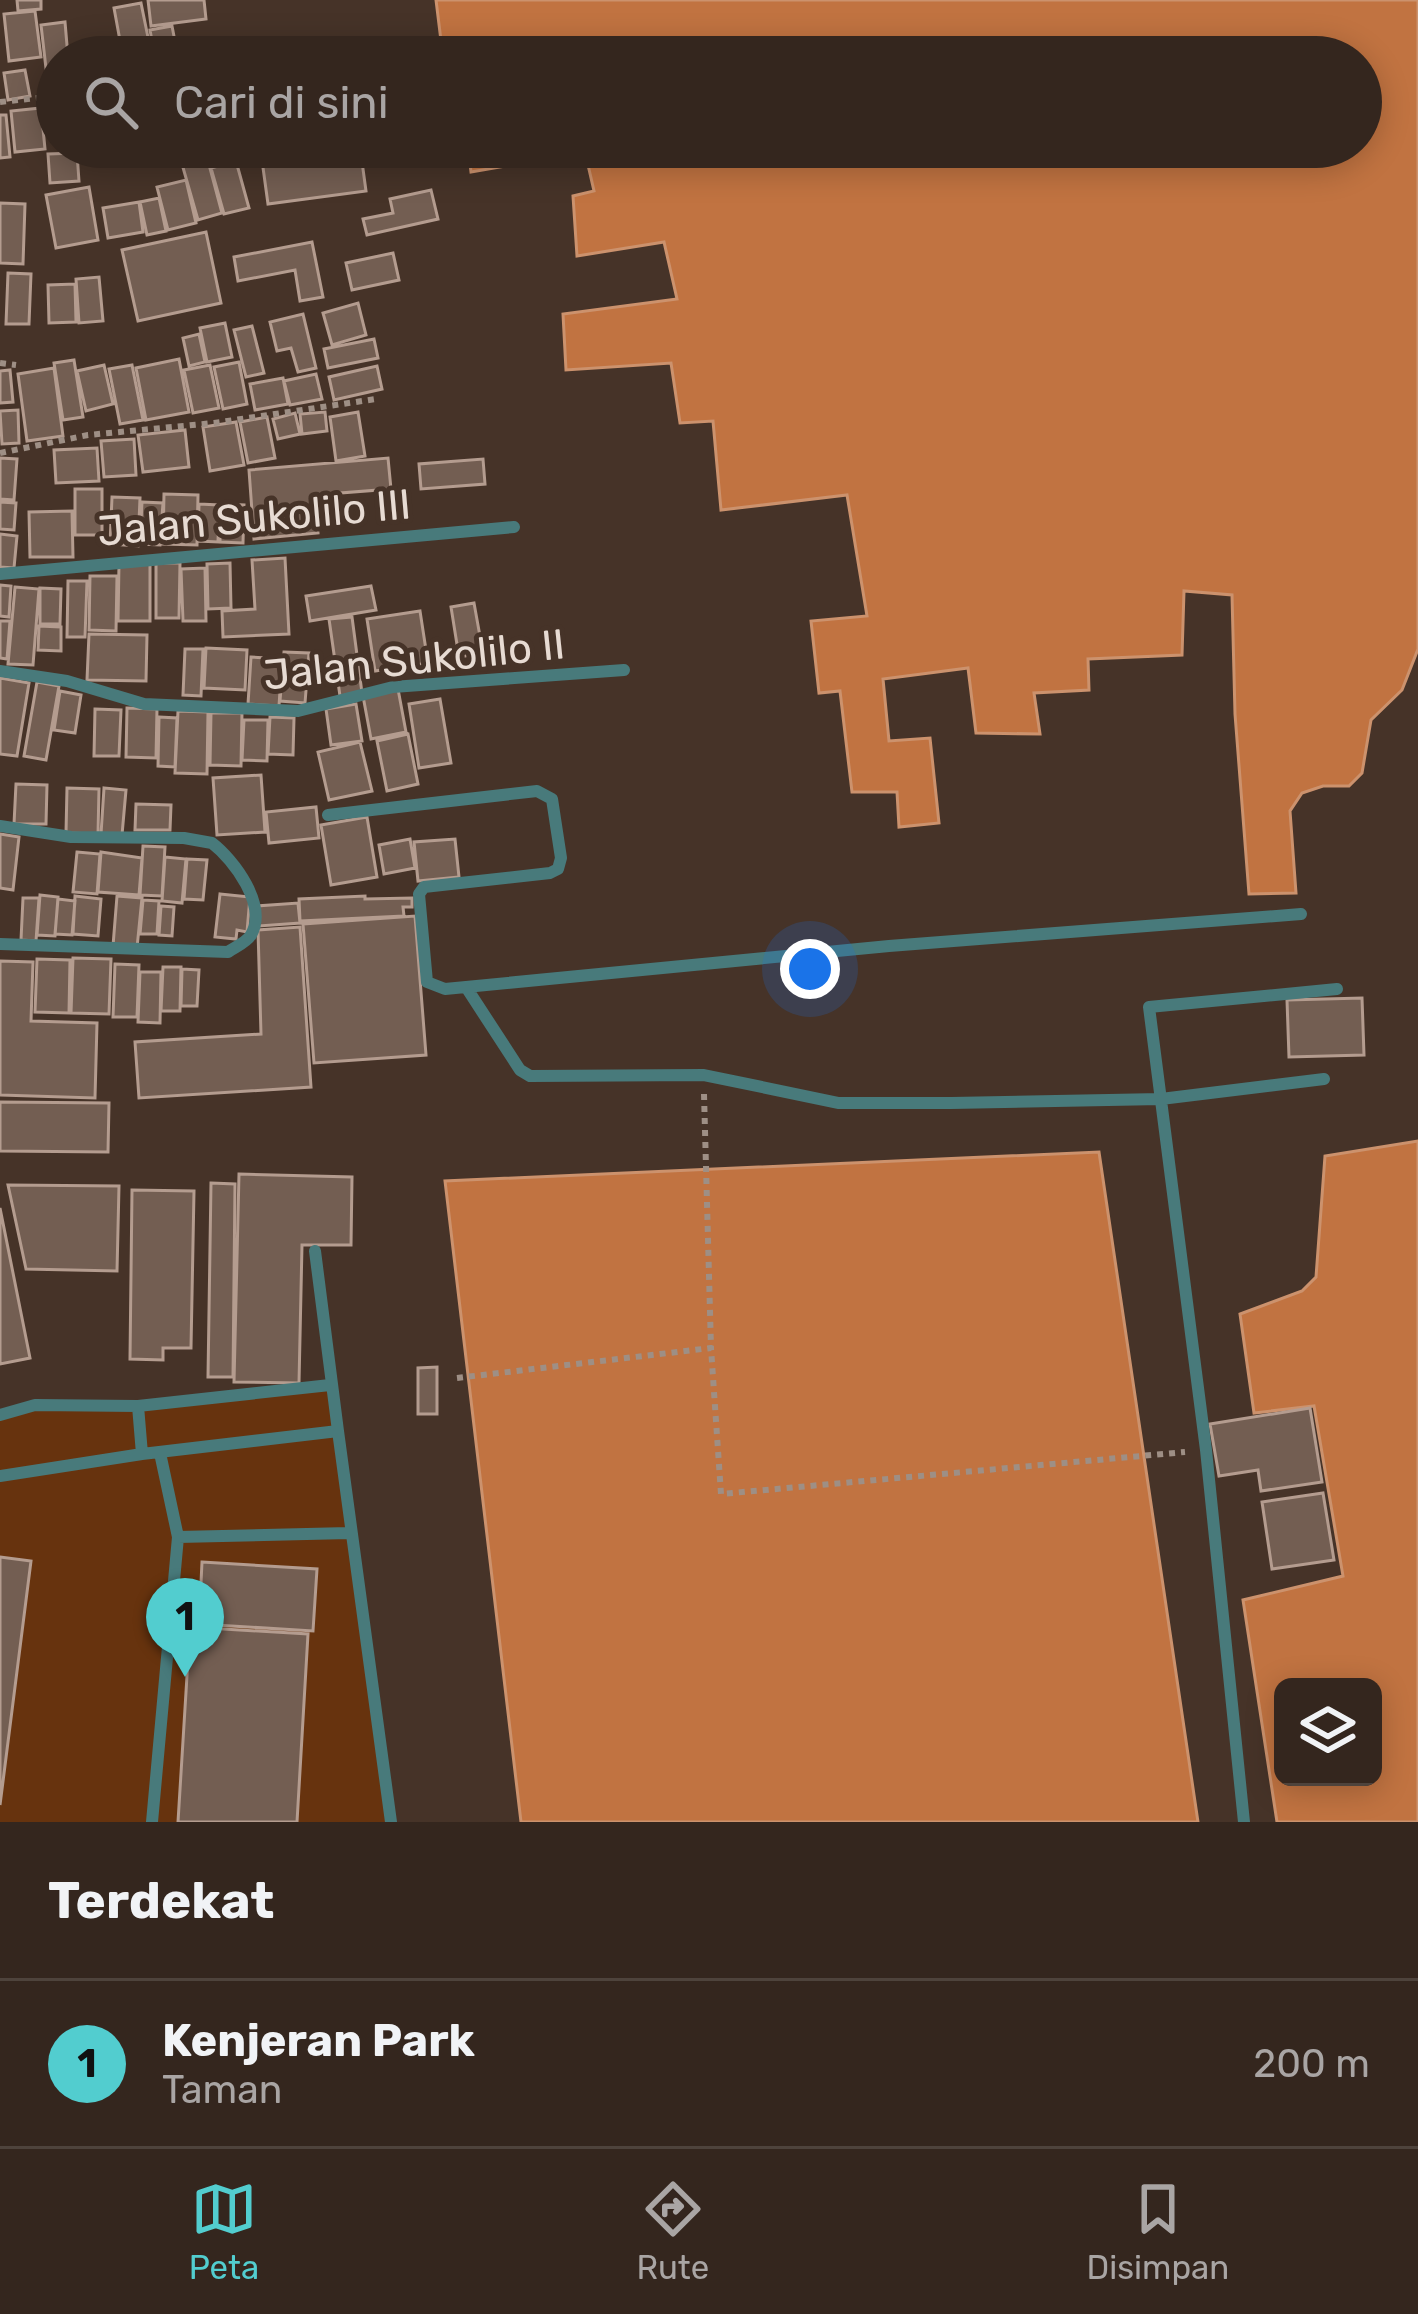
<!DOCTYPE html>
<html lang="id">
<style>
body{margin:0;font-family:Rubik,sans-serif;background:#3c2e27;color:#f1f3f6}
.controls{position:absolute;right:36px;bottom:36px;display:grid;overflow:hidden;border-radius:18px;box-shadow:0 6px 30px #0003}
.controls button{width:108px;height:108px;display:grid;place-items:center;padding:0;border:0;border-bottom:3px solid #4e433c;background:#34261e;color:#f1f3f6;font:60px sans-serif}
.you{position:absolute;left:810px;top:969px;width:42px;height:42px;margin:-30px;border:9px solid #fff;border-radius:50%;background:#1a73e8;box-shadow:0 0 0 18px #1a73e833}
.badge{display:grid;place-items:center;width:78px;height:78px;border-radius:50%;background:#52cdcf;color:#111;font-size:39px;font-weight:700}
.pin{position:absolute;translate:-50% -99px;filter:drop-shadow(0 3px 6px #0008)}
.pin::after{content:'';position:absolute;top:63px;width:42px;height:36px;background:inherit;clip-path:polygon(0 0,100% 0,50% 100%)}
.list{margin:0;padding:0;list-style:none}
h2{display:flex;justify-content:space-between;align-items:center;height:156px;margin:0;padding:0 48px;font-size:51px}
h2 small{font-size:39px;font-weight:400;color:#a9a5a4}
.list li{display:grid;grid-template-columns:78px 1fr auto;gap:36px;align-items:center;box-sizing:border-box;height:168px;padding:0 48px;border-top:3px solid #4e433c}
.list b{display:block;font-size:45px;white-space:nowrap}
.list p{margin:0;font-size:39px;white-space:nowrap;color:#a9a5a4}
.list em{font-size:39px;font-style:normal;color:#a9a5a4}
.icon{flex:none;width:66px;height:66px;fill:none;stroke:currentColor;stroke-width:2;stroke-linecap:round;stroke-linejoin:round}
.map{position:relative;flex:none;width:1418px;height:1822px;overflow:hidden}
.search{position:absolute;background:#34261e;box-shadow:0 6px 30px #0003;left:36px;right:36px;top:36px;height:132px;display:flex;align-items:center;gap:30px;box-sizing:border-box;padding:0 42px;border-radius:66px;color:#a9a5a4;font-size:45px}
.sheet{height:324px;background:#34261e}
nav{display:flex;justify-content:space-around;align-items:center;box-sizing:border-box;height:168px;border-top:3px solid #4e433c;background:#34261e;font-size:33px;color:#a9a5a4}
nav a{display:grid;justify-items:center;gap:6px}
nav .on{color:#52cdcf}
.map>svg:first-child{display:block}
</style>
<div class="map">
<svg width="1418" height="1822" viewBox="0 0 1418 1822">
<rect width="100%" height="100%" fill="#463328"/>
<path fill="#67330e" d="M330,1385l61,437h-391v-407l35,-10 103,1z"/>
<path fill="#c17341" stroke="#cc926d" stroke-width="3" fill-rule="evenodd" d="M436,0h982v649l-16,41 -31,30 -9,53 -13,13h-26l-21,7 -12,18 6,82 -47,1 -14,-180 -3,-119 -48,-4 -2,64 -94,4 1,31 -55,3 6,41 -64,-1 -8,-65 -85,11 6,62 41,-3 9,85 -40,4 -2,-35h-45l-12,-101 -21,2 -8,-72 56,-5 -20,-121 -126,15 -8,-89 -33,2 -9,-60 -105,7 -3,-56 114,-15 -13,-57 -87,14 -4,-60 21,-5 -9,-39 -114,20 -3,-25h893v-90h-918z
M1418,1141v681h-141l-34,-222 100,-24 -29,-170 -60,7 -14,-99 62,-23 14,-14 9,-121zM1373,1687v90h-90v-90z
M1099,1152l99,670h-677l-76,-641z"/>
<path fill="#735e52" stroke="#b49c8f" stroke-width="3" d="M17,0h24v9l-23,2z
M148,0h56l2,19 -55,7z
M141,3l11,54h-29l-9,-49z
M35,11l6,46 -32,4 -5,-47z
M65,22l3,35h-11v19l-10,1 -6,-52z
M172,26l6,31h-23l-5,-27z
M25,70l5,26 -22,4 -4,-27z
M41,108l4,41 -30,3 -4,-41z
M0,115h6l4,42 -10,1z
M92,147h33l1,5 -28,10z
M224,147h56l-54,11z
M300,147h60l6,44 -98,13 -7,-51z
M77,153l2,28 -29,2 -2,-29z
M207,157l15,56 -24,7 -16,-56z
M236,161l13,47 -25,6 -13,-46z
M186,180l10,43 -28,7 -11,-43z
M89,187l9,53 -42,8 -10,-53z
M431,190l7,29 -71,16 -4,-16 30,-6 -3,-14z
M159,198l7,33 -19,4 -7,-33z
M139,202l4,30 -35,6 -5,-30z
M0,203l25,1 -2,60 -23,-1z
M206,232l15,71 -83,18 -16,-71z
M312,242l11,55 -23,4 -5,-31 -57,11 -4,-24z
M393,253l6,27 -47,10 -6,-27z
M8,273l23,1 -2,50h-23z
M99,277l4,44 -24,2 -3,-44z
M75,284l1,38 -27,1 -1,-38z
M358,303l8,32 -34,10 -9,-32z
M303,314l13,54 -18,4 -7,-24 -14,3 -7,-29z
M225,323l7,34 -25,5 -7,-34z
M252,326l12,47 -18,4 -12,-47z
M199,334l6,28 -16,4 -6,-28z
M374,339l4,19 -50,10 -4,-19z
M179,359l10,53 -43,8 -10,-52z
M74,360l9,57 -20,3 -9,-57z
M239,362l8,42 -24,5 -9,-42z
M104,365l9,39 -27,7 -9,-40z
M132,365l11,55 -23,4 -11,-55z
M210,365l9,43 -26,5 -9,-43z
M377,366l5,23 -48,11 -5,-23z
M54,368l9,68 -36,5 -9,-67z
M10,370l3,32 -13,1v-32z
M316,374l6,25 -32,6 -6,-24z
M283,378l5,26 -33,6 -5,-26z
M18,410l1,33 -17,1 -2,-33z
M325,412l2,19 -25,3 -2,-20z
M358,412l7,44 -29,5 -6,-44z
M295,413l5,21 -22,5 -5,-20z
M267,417l8,41 -27,5 -8,-41z
M236,422l8,43 -34,6 -7,-44z
M185,430l4,37 -46,5 -5,-37z
M134,439l2,36 -32,2 -3,-36z
M97,448l2,33 -43,2 -2,-33z
M0,458l17,1 -3,41 -14,-1z
M388,458l3,31 -76,6 3,38 -64,6 -5,-69z
M483,459l2,25 -64,5 -2,-25z
M75,489h27v46h-27z
M164,494l34,1 -1,50 -34,-1z
M112,497l28,1 -2,48 -28,-2z
M0,502l16,1 -2,27 -14,-1z
M142,502l21,1 -3,42 -20,-1z
M199,504l20,1 -1,37 -20,-1z
M221,504l23,1 -1,38 -23,-1z
M72,511l1,46h-43l-1,-45z
M0,534l17,2 -3,32 -14,-1z
M285,558l4,76 -66,3 -1,-26 33,-2 -3,-49z
M156,563h24l-1,55h-23z
M230,563l1,45 -23,1 -1,-45z
M119,564h31v57h-32z
M205,568l1,53h-23l-2,-52z
M90,576h27l-1,55 -27,-1z
M68,581h19l-2,56h-18z
M0,585l11,1 -2,31 -9,-1z
M371,586l5,24 -66,11 -4,-25z
M15,587l24,2 -6,76 -25,-1z
M40,588l21,1 -1,35h-20z
M474,603l9,50 -24,4 -8,-50z
M420,611l8,52 -53,8 -8,-52z
M352,617l10,76 -22,3 -11,-77z
M0,621h10l-3,38 -7,-1z
M39,626l22,1v24l-23,-1z
M89,634l58,1 -1,46 -59,-1z
M206,648l41,2 -2,40 -41,-2z
M185,649h18l-2,47 -18,-1z
M284,652l25,1 -4,50 -25,-2z
M251,657l31,2 -3,47 -31,-2z
M0,678l29,5 -12,73 -17,-2z
M37,682l22,4 -13,74 -22,-4z
M398,689l8,43 -35,7 -8,-43z
M60,691l21,4 -6,38 -21,-3z
M440,699l11,64 -32,5 -10,-64z
M356,704l6,37 -31,4 -5,-36z
M127,708l30,1 -1,49 -30,-1z
M95,709l26,1 -2,46h-25z
M178,711l30,1 -1,62 -32,-1z
M211,713h31l-1,53 -31,-1z
M159,717l18,1 -2,49 -17,-1z
M270,717l24,1 -1,37 -25,-1z
M244,720h24l-1,41 -25,-1z
M408,734l10,50 -31,7 -10,-50z
M360,742l12,49 -43,9 -11,-48z
M261,775l4,57 -48,3 -4,-57z
M16,784l31,1 -1,39h-32z
M67,788l32,1 -1,45 -32,-1z
M104,788l22,2 -4,45 -21,-1z
M136,804l35,1 -1,25h-35z
M316,807l3,31 -50,5 -3,-31z
M367,817l10,60 -46,8 -10,-60z
M0,834l19,3 -6,53 -13,-2z
M410,839l5,29 -31,6 -5,-29z
M455,839l4,38 -41,4 -4,-39z
M143,846l22,1 -3,49 -22,-1z
M77,852l23,2 -3,40 -24,-2z
M101,852l41,6 -3,37 -41,-3z
M165,857l21,2 -4,44 -20,-2z
M187,859l20,1 -4,40 -19,-1z
M220,894l30,3 -3,35 -10,-2 -1,9 -21,-2z
M40,895l18,2 -3,39 -18,-1z
M75,896l26,3 -3,37 -25,-2z
M117,896l25,2 -5,50 -24,-2z
M365,896v3l47,-1v9h-9l1,9 -104,5 -1,-22z
M23,898h16l-3,43 -15,-1z
M58,899l17,2 -3,34 -17,-1z
M143,900l16,1 -2,33h-17z
M298,903l2,20 -41,3 -2,-20z
M161,906l13,1 -2,29 -13,-1z
M415,916l11,139 -112,8 -11,-139z
M300,927l11,160 -172,11 -4,-56 126,-8 -3,-104z
M73,958l38,1 -2,55 -38,-1z
M37,959l33,1 -1,53 -34,-1z
M0,961l33,1 -2,59 66,2 -2,75 -95,-3z
M115,964l24,1 -2,52h-24z
M163,967h18l-1,44h-19z
M182,969l17,1 -2,36h-16z
M140,972h21l-1,51 -22,-1z
M1362,998l2,57 -75,2 -2,-57z
M0,1102l109,1 -1,49 -108,-1z
M239,1174l113,3 -1,68h-49l-3,138 -65,-1z
M211,1183l24,1 -2,193h-25z
M8,1185l111,1 -2,85 -91,-2z
M132,1190l62,1 -3,157h-28v12l-33,-1z
M0,1208l30,150 -30,6z
M437,1367v47h-19v-46z
M1310,1408l12,74 -61,9 -3,-21 -39,6 -9,-52z
M1323,1493l11,67 -62,9 -10,-67z
M0,1557l31,4 -31,244z
M202,1562l115,7 -4,62 -114,-7z
M190,1627l118,7 -11,188h-119z"/>
<g fill="none" stroke-linecap="round" stroke-linejoin="round">
<path stroke="#9e8f85" stroke-width="6" stroke-dasharray="6 6" stroke-linecap="butt" d="M225,57l39,-7
M0,102l57,-6
M0,363l16,2
M0,453l88,-18 126,-12 162,-24
M704,1094l7,254
M457,1378l254,-30 10,146 464,-42"/>
<path stroke="#487a7b" stroke-width="12" d="M0,574l514,-47
M0,671l67,10 77,23 154,7 95,-24 231,-17
M328,815l209,-24 15,8 9,59 -3,11 -8,4 -126,14 -5,7 8,88 18,7 444,-43 412,-32
M0,826l71,11 113,1 28,5c22,17 56,62 39,92 -5,8 -16,12 -23,17l-228,-8
M468,990l52,80 10,6 174,-1 135,28h112l210,-4 163,-20
M315,1251l23,180
M138,1406l4,48
M0,1415l35,-10 103,1 192,-21
M0,1476l142,-22 196,-23 53,391
M178,1537l171,-4
M152,1822l26,-285 -18,-84
M1244,1822l-38,-372 -57,-443 188,-18"/>
</g>
<g text-anchor="middle" stroke-width="10" stroke-linejoin="round" paint-order="stroke">
<g font-size="42" fill="#e7dbd3" stroke="#463328">
<text transform="translate(254 517) rotate(-5)" y="15">Jalan Sukolilo III</text>
<text transform="translate(414 659) rotate(-6)" y="15">Jalan Sukolilo II</text>
</g>
</g>
</svg>
<div class="controls">
<button><svg class="icon" aria-label="layers" viewBox="0 0 24 24"><path d="M12 4l9 5-9 5-9-5zM3 14l9 5 9-5"/></svg></button>
</div>
<div class="you"></div>
<div class="pin badge" style="left:185px;top:1677px">1</div>
<div class="search"><svg class="icon" aria-label="search" viewBox="0 0 24 24"><circle cx="10" cy="10" r="6"/><path d="M15 15l6 6"/></svg>Cari di sini</div>
</div>
<section class="sheet">
<h2>Terdekat<small></small></h2>
<ul class="list">
<li><span class="badge">1</span><div><b>Kenjeran Park</b><p>Taman</p></div><em>200 m</em></li>
</ul>
</section>
<nav>
<a class="on"><svg class="icon" aria-label="map" viewBox="0 0 24 24"><path d="M3 6l6-2 6 2 6-2v14l-6 2-6-2-6 2zM9 4v14M15 6v14"/></svg>Peta</a>
<a><svg class="icon" aria-label="directions" viewBox="0 0 24 24"><path d="M12 3l9 9-9 9-9-9zM9 14v-3h6M13 9l2 2-2 2"/></svg>Rute</a>
<a><svg class="icon" aria-label="saved" viewBox="0 0 24 24"><path d="M7 4h10v16l-5-4-5 4z"/></svg>Disimpan</a>
</nav>
